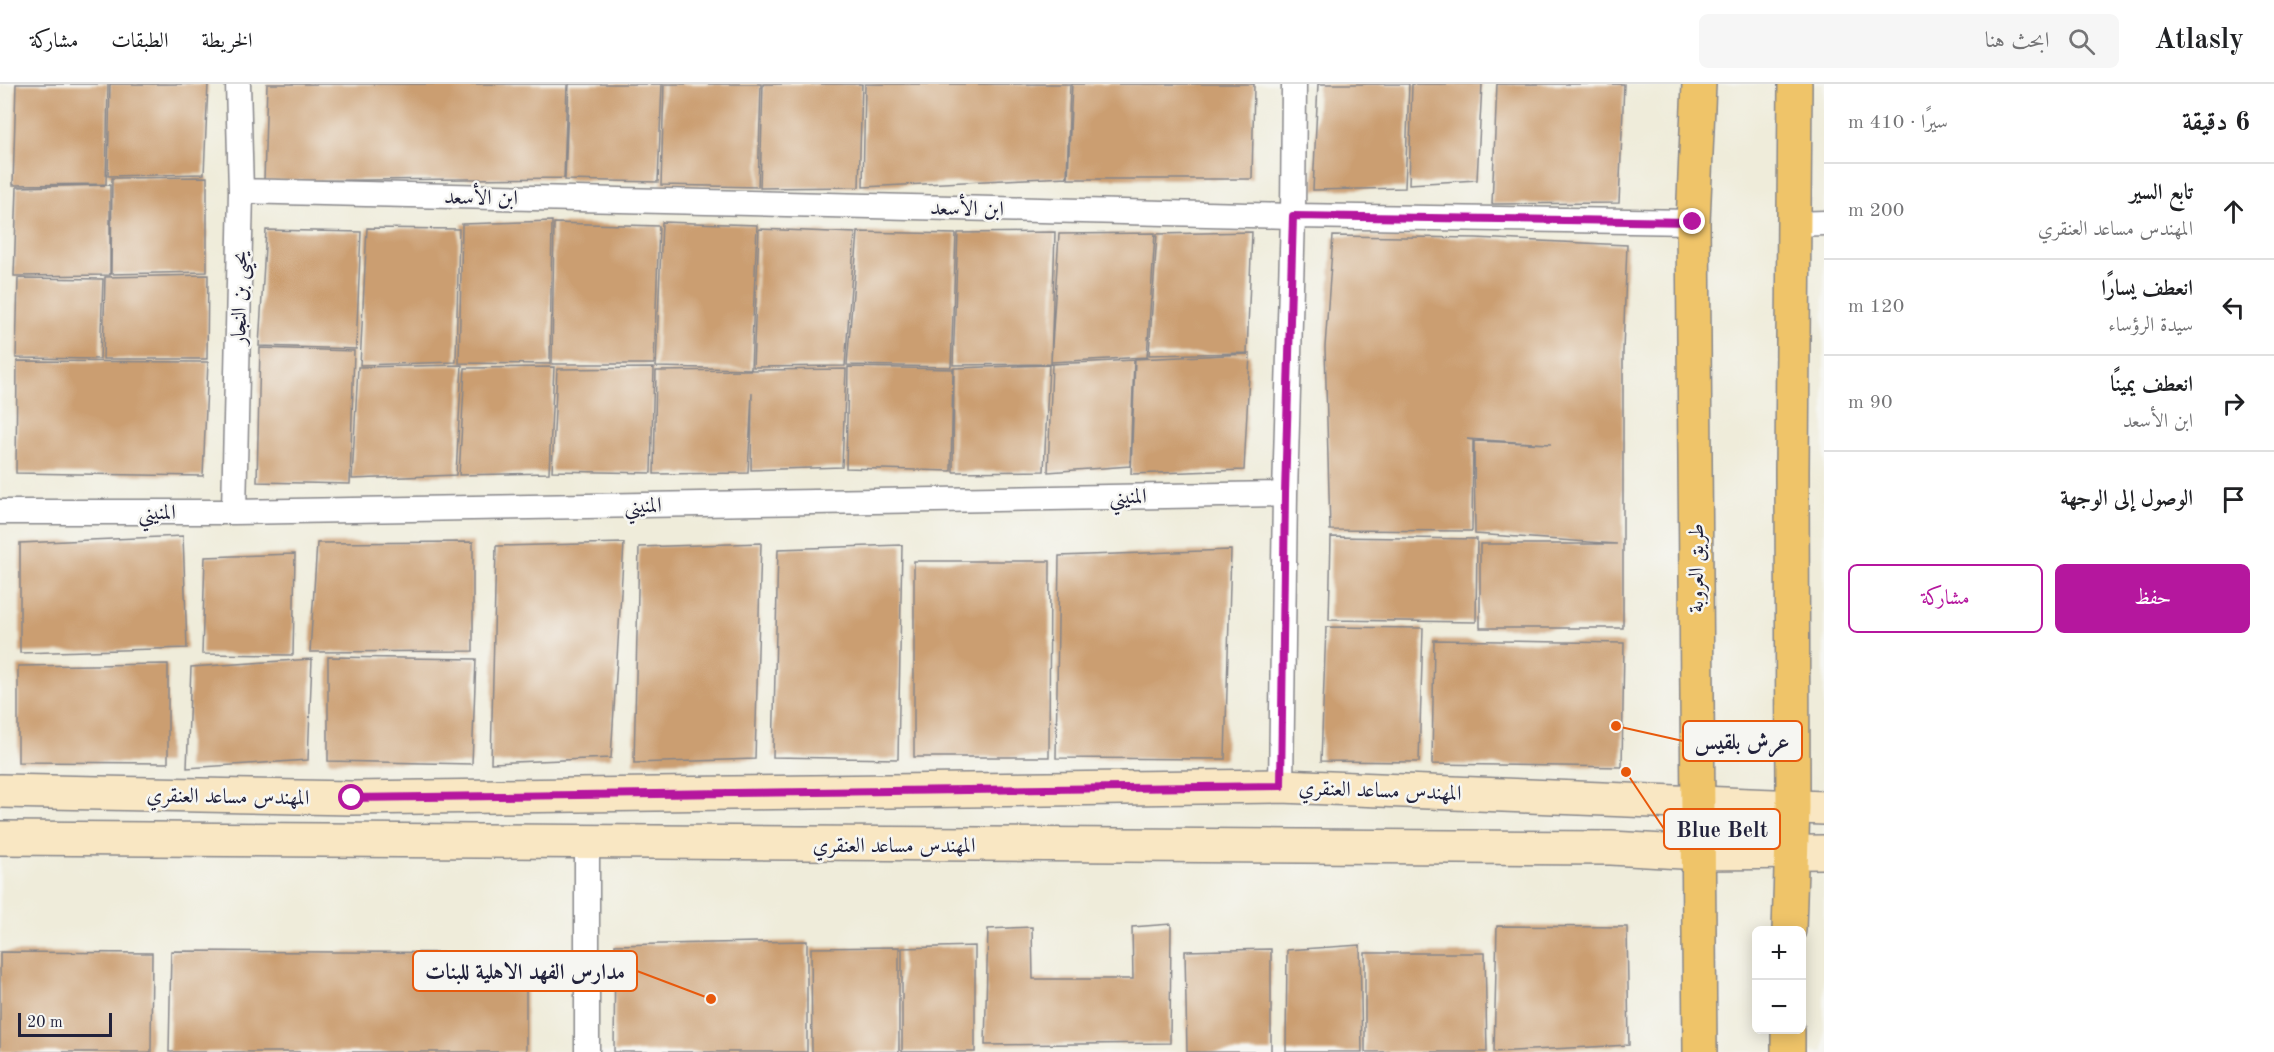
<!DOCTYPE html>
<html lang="ar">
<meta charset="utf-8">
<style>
body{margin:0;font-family:"Old Standard TT",Amiri,serif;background:#f6f6f6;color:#202124;direction:rtl}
.controls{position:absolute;right:18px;bottom:18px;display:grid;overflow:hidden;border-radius:9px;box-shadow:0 3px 15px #0003}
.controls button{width:54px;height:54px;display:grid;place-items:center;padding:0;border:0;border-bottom:2px solid #e0e0e0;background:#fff;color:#202124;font:30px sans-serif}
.scale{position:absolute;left:18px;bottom:15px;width:94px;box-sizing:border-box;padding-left:6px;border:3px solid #22223b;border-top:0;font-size:16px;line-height:21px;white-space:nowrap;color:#22223b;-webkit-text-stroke:4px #f6f6f2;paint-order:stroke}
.stop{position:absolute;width:18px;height:18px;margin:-14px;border:4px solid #b5179e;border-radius:50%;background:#fff}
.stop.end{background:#b5179e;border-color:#fff;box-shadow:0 2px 6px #0008}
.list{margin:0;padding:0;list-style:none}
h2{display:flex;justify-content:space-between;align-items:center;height:78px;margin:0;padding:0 24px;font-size:26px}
h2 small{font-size:20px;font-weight:400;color:#757577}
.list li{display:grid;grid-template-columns:39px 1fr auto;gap:18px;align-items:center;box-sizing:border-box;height:96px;padding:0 24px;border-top:2px solid #e0e0e0}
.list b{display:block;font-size:22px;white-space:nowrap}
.list p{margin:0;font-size:20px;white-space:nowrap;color:#757577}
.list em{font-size:20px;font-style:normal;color:#757577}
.actions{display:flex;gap:12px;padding:18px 24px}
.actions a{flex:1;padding:14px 0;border:2px solid #b5179e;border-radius:9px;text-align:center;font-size:21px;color:#b5179e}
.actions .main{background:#b5179e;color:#fff}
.icon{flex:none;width:33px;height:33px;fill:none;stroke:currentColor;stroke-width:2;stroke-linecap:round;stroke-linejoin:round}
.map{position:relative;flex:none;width:1824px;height:968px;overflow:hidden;direction:ltr}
header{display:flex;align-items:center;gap:36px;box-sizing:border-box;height:84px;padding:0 30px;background:#fff;border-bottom:2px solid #e0e0e0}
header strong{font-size:28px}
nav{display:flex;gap:33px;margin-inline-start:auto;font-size:21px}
.search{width:420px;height:54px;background:#f6f6f6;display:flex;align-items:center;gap:15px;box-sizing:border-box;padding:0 21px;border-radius:9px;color:#757577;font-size:22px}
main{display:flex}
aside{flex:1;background:#fff}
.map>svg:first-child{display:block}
</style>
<header>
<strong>Atlasly</strong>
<div class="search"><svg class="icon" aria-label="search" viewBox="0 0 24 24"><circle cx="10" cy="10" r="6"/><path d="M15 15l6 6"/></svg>ابحث هنا</div>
<nav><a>الخريطة</a><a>الطبقات</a><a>مشاركة</a></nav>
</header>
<main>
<aside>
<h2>6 دقيقة<small>سيرًا · 410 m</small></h2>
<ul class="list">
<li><svg class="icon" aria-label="ahead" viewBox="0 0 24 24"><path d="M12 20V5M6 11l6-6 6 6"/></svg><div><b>تابع السير</b><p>المهندس مساعد العنقري</p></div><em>200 m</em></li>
<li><svg class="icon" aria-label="left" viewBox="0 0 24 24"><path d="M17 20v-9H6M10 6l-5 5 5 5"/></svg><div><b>انعطف يسارًا</b><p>سيدة الرؤساء</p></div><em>120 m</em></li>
<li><svg class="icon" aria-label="right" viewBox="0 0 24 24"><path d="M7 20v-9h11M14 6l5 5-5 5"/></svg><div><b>انعطف يمينًا</b><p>ابن الأسعد</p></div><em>90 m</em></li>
<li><svg class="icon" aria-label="arrive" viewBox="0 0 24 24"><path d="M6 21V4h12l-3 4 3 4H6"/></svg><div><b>الوصول إلى الوجهة</b></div></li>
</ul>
<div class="actions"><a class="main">حفظ</a><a>مشاركة</a></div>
</aside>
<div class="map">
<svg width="1824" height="968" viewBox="0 0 1824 968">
<rect width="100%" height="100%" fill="#f6f6f2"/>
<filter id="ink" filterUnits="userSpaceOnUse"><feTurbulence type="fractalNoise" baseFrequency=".0167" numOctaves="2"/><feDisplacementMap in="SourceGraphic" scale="12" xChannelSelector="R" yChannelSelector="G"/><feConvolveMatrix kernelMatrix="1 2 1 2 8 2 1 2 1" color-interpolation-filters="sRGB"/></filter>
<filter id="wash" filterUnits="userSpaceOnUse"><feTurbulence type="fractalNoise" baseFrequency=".008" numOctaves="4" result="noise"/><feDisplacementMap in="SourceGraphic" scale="24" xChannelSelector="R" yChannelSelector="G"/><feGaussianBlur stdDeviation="1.35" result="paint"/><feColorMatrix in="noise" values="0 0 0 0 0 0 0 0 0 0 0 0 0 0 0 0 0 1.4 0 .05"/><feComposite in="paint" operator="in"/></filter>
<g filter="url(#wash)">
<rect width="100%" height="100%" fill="#efecda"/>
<g id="blocks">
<path fill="#cb9e71" d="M16,0h92l-2,100 -93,1z
M110,0h98l-4,90 -96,2z
M267,0h300l-3,94 -300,3z
M569,0h93l-4,98 -93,-2z
M664,0h97l-3,103 -97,-2z
M763,0h99l-3,103 -99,1z
M865,0h205l-3,93 -204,10z
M1072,0h182l-2,95h-184z
M1318,0h91l-4,104 -92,2z
M1412,0h70l-5,96 -68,4z
M1497,0h127l-5,119 -127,1z
M207,93v95l-96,2 1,-96z
M110,101v90l-96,1 3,-89z
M552,137l-2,143 -91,-1 3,-139z
M662,138l95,3 -6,144 -95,-2z
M554,139l105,3 -5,138h-102z
M367,144l92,1 -3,133 -96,3z
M759,145l96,4 -10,133 -92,1z
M266,146l95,2 -5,117 -97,-3z
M858,148l98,2 -5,133 -104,-2z
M1055,148l-4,132 -98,1 5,-132z
M1252,148l-5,121 -98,2 8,-121z
M1155,149l-8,124 -96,5 8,-128z
M1333,152l143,2 151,7 -4,106v277h-143v-84h137l-142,-10 -1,-93 77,3 -84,-5 6,1 -1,91 -142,-1 -5,-183z
M208,191l-1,84h-104l2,-82z
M18,194l85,1 -3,80 -84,-1z
M260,264l94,3 -4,133 -93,-2z
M1250,270l-6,116 -113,4 4,-115z
M1134,276l-4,106 -82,6 4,-108z
M17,277l191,1 -5,114 -187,-3z
M462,281l-6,110 -104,4 6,-112z
M1049,281l-5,106 -91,1 1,-104z
M554,283l-5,106 -90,2 6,-107z
M848,283l105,2 -2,102 -105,-3z
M654,284l-3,105 -99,-2 5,-102z
M846,285l-4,98 -91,3 1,-78 -4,81 -94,1 2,-103z
M183,452l4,112 -167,5v-110z
M1331,453l146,2 -1,83 -147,-2z
M473,458v109l-163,1 7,-109z
M624,459l-13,215 -120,5 5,-217z
M761,459l-6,216 -121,4 5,-216z
M902,461l-4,214 -125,-2 5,-208z
M1231,466l-6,209 -169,-1 3,-202z
M295,470l-2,101 -91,-1 3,-97z
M914,477h136l-1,196h-135z
M1326,543l97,1 -4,134 -98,-1z
M1434,556l190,3 -2,124 -190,-3z
M328,573l148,2 -4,105 -144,-3z
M312,575l-4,101 -121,8 4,-101z
M168,580v99l-150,-1v-96z
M1171,840l-1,119 -185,2 3,-116 44,-2 1,52h100l-1,-52z
M1497,842l130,1 2,118 -135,7z
M807,857v111h-193l1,-107z
M1360,861l2,107h-76l1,-102z
M975,862v106h-73v-104z
M899,863v105h-87l-1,-104z
M1271,865v103h-84l-2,-101z
M171,867l355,2v99h-357z
M0,868l152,1 -1,99h-151z
M1365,869h120l2,99h-122z"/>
</g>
</g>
<g filter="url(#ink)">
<use href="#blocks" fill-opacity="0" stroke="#88878a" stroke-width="1.5"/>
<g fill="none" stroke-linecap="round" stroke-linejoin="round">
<defs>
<path id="street" d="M241,107l1052,25 400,6
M1795,140l29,-1
M0,428h234l1051,-18
M234,428l7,-321 -3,-107
M1281,702l4,-292 8,-278 1,-132
M587,968v-209"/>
<path id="secondary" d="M0,707l352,7 929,-12 543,22
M0,754l1611,10 89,5 124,-1"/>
<path id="primary" d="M1699,0l-6,138 7,830
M1789,846l4,-123 -1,-335 3,-388
M1788,946v22"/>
</defs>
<use href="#street" stroke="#88878a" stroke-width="27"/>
<use href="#secondary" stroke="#88878a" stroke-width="36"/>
<use href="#primary" stroke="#88878a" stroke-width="36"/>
<use href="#street" stroke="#fff" stroke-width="24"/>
<use href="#secondary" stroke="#f9e7c3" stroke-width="33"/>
<use href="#primary" stroke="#efc469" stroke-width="33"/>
</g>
</g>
<g fill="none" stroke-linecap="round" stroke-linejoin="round" filter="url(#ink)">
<path stroke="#b5179e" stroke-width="8" d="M352,714l929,-12 4,-292 8,-278 400,6"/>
</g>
<g text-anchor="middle" stroke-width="5" stroke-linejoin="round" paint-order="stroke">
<g font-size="21" fill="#22223b" stroke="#f6f6f2">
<text transform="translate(481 113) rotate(1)" y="7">ابن الأسعد</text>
<text transform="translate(967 124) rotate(1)" y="7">ابن الأسعد</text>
<text transform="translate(239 214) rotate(-89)" y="7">يحيى بن النجار</text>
<text transform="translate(1128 412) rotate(-1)" y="7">المنيني</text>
<text transform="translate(643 421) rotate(-1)" y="7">المنيني</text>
<text x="157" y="435">المنيني</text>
<text transform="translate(1696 484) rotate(-90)" y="7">طريق العروبة</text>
<text transform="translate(1380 706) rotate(2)" y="7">المهندس مساعد العنقري</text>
<text transform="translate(228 712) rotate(1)" y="7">المهندس مساعد العنقري</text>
<text x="894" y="768">المهندس مساعد العنقري</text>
</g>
</g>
<path fill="none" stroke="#e8590c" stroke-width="2" d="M1616 642L1683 657M1626 688L1664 745M711 915L637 887"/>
<g fill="#e8590c" stroke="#f6f6f2" stroke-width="2">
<circle cx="1616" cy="642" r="6"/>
<circle cx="1626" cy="688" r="6"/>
<circle cx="711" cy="915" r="6"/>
</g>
<g fill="#f6f6f2" stroke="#e8590c" stroke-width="2">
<rect x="1683" y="637" width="119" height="40" rx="6"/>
<rect x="1664" y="725" width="116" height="40" rx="6"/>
<rect x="413" y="867" width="224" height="40" rx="6"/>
</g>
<g font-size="22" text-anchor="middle" font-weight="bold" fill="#22223b">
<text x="1742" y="665">عرش بلقيس</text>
<text x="1722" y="753">Blue Belt</text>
<text x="525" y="895">مدارس الفهد الاهلية للبنات</text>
</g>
</svg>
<div class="controls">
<button>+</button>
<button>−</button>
</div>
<div class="scale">20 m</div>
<div class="stop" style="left:352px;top:714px"></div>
<div class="stop end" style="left:1693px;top:138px"></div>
</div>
</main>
